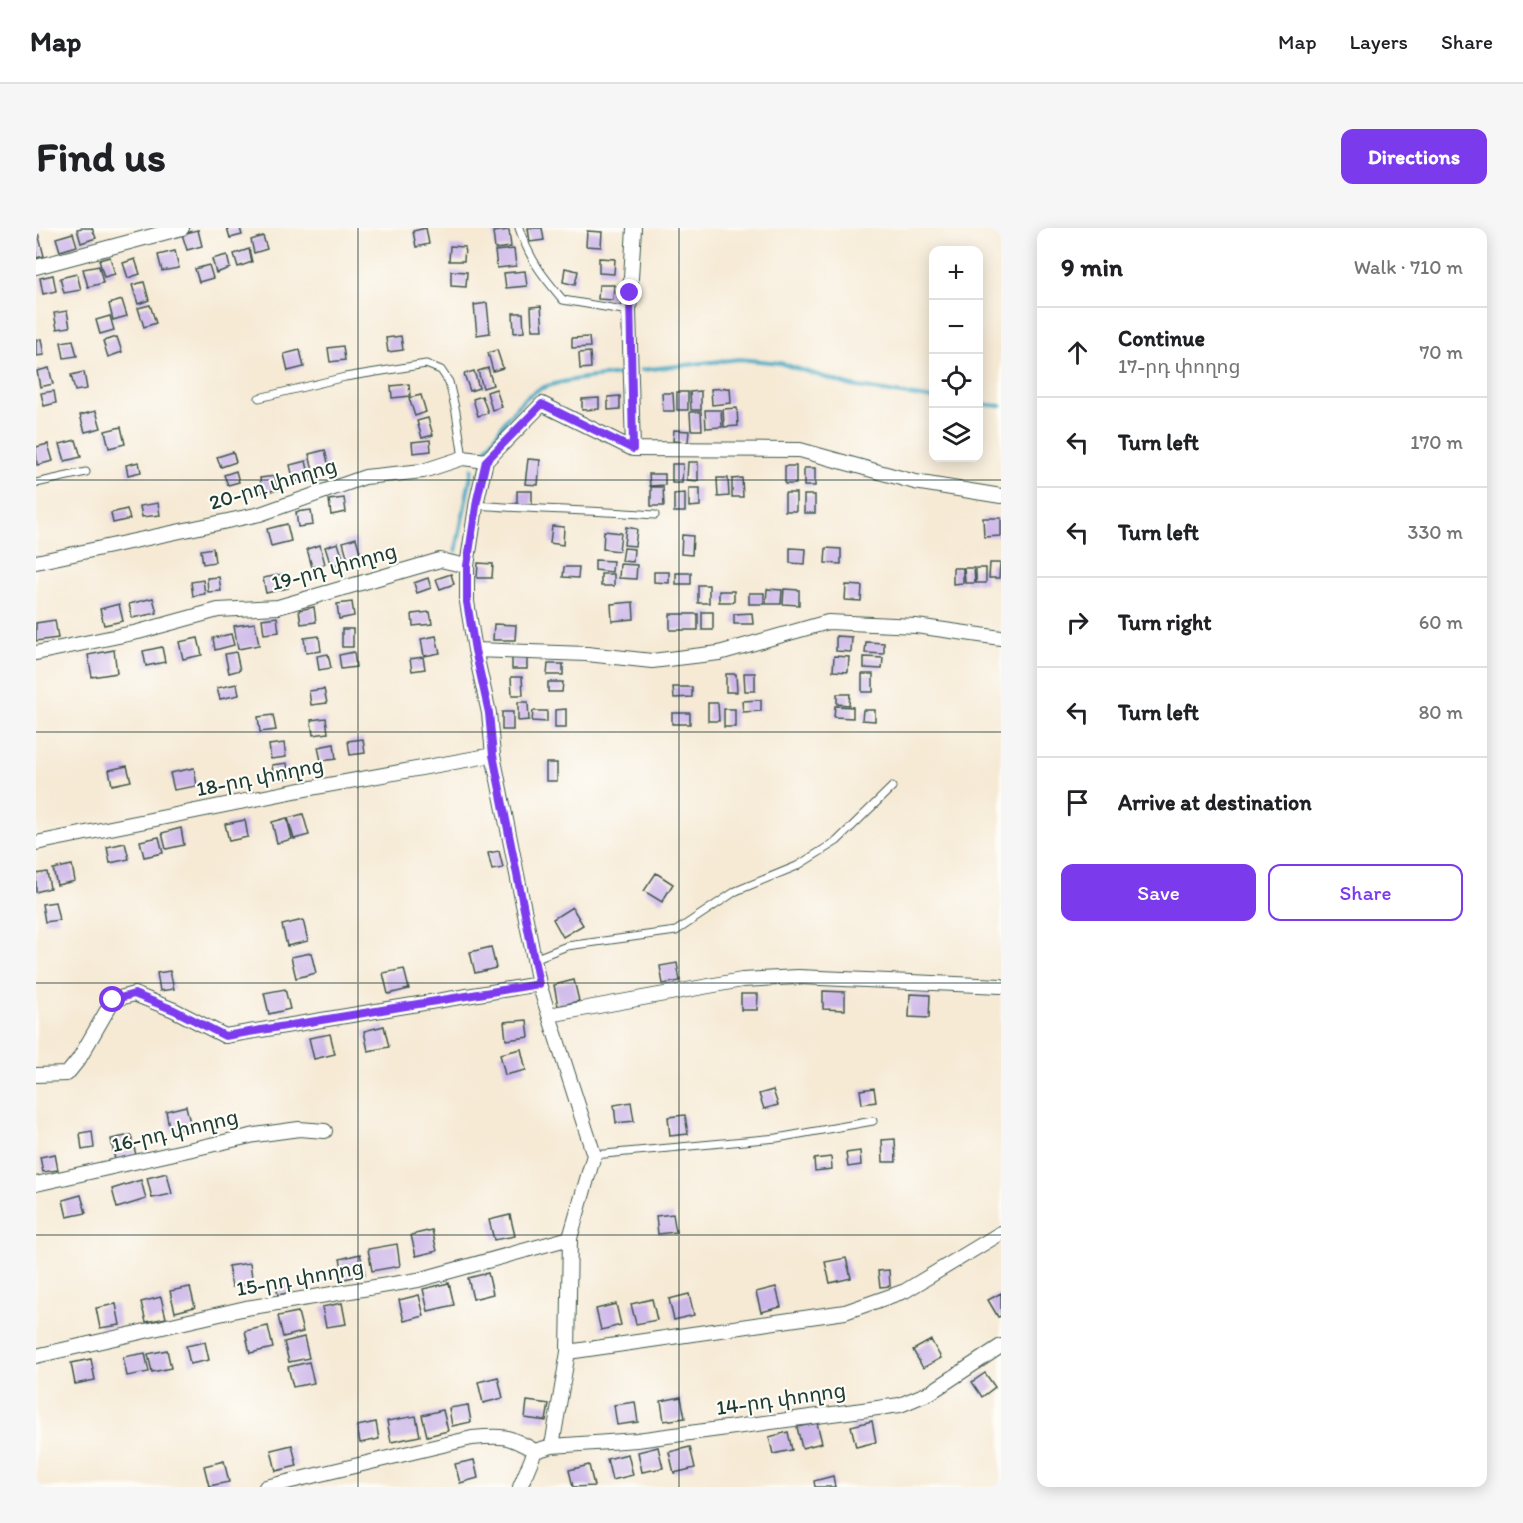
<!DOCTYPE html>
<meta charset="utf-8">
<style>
body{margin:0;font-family:Itim,"Noto Sans Armenian",sans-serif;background:#f6f6f6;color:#202124}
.controls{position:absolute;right:18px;top:18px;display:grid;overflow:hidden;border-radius:12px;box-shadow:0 3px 15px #0003}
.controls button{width:54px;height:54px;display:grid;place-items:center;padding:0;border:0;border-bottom:2px solid #e0e0e0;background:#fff;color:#202124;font:30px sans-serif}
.stop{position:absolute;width:18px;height:18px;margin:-14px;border:4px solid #7c3aed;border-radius:50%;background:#fff}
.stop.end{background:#7c3aed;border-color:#fff;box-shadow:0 2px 6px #0008}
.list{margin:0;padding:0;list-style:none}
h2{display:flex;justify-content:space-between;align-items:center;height:78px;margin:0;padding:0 24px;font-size:26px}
h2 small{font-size:20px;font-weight:400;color:#757577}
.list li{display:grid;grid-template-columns:39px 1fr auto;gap:18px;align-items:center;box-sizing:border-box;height:90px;padding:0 24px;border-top:2px solid #e0e0e0}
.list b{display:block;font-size:22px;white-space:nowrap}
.list p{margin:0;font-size:20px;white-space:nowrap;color:#757577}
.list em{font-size:20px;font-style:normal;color:#757577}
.actions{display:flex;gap:12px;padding:18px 24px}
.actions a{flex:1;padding:14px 0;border:2px solid #7c3aed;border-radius:12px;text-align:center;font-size:21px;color:#7c3aed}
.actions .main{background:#7c3aed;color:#fff}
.icon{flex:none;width:33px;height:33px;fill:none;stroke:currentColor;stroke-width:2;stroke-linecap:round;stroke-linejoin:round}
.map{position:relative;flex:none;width:965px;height:1259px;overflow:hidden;border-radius:12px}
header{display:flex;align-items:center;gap:36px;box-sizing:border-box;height:84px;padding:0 30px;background:#fff;border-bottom:2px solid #e0e0e0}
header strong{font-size:28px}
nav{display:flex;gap:33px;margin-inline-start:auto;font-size:21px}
.intro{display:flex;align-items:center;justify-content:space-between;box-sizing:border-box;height:144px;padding:0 36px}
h1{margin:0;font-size:42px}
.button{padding:15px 27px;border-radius:12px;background:#7c3aed;color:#fff;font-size:21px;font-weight:700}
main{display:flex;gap:36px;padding:0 36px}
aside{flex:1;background:#fff;border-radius:12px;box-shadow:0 3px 15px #0003}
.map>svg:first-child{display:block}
</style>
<header>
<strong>Map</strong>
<nav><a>Map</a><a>Layers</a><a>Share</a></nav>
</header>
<div class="intro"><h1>Find us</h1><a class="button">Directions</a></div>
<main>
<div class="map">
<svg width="965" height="1259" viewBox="0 0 965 1259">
<rect width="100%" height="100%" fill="#fdfcf7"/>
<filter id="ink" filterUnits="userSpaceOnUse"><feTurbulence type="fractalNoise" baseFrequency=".0167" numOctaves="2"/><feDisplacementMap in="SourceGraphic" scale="12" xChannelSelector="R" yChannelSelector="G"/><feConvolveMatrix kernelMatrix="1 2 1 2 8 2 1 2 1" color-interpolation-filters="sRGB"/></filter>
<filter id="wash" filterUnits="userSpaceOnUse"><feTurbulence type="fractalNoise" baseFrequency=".008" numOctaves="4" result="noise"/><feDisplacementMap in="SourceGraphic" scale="24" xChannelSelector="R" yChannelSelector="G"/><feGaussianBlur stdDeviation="1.35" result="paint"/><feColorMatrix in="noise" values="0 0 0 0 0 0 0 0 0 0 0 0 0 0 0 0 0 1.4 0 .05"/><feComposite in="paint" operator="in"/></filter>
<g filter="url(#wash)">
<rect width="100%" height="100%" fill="#f6ead5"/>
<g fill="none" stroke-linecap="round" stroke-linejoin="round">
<path stroke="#45a9c4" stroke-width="4" d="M606,142l97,-11 41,4 72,23 82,13
M942,176l23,2
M448,225c14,-20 28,-47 50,-61 19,-12 63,-15 86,-18
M420,323l16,-82"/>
</g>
<g id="blocks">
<path fill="#cdb7e9" d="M46,0h10l4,10 -15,5 -4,-14z
M191,0h13l2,7 -12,3z
M390,0l3,16 -13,3 -3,-16z
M492,0h14l2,12 -14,2z
M162,2l4,16 -15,4 -5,-16z
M473,2l2,17 -16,2 -2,-17z
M551,3l15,1 -1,15 -15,-1z
M0,5h2l6,23 -8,2z
M37,5l4,13 -17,5 -4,-13z
M227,8l4,13 -13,4 -3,-13z
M414,18l15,1 -1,14h-15z
M213,21l3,13 -14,5 -4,-13z
M478,21l2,17 -19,2 -2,-17z
M139,23l4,17 -17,3 -4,-16z
M191,27l3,13 -14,5 -4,-14z
M74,29l5,17 -11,3 -5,-17z
M563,30l16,1 -1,15 -15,-1z
M99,31l5,15 -12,4 -5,-15z
M173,37l4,13 -14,4 -4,-13z
M63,38l4,17 -15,4 -5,-18z
M529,40l13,3 -3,14 -12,-3z
M415,43l16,1 -1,15 -15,-1z
M489,43l2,15 -21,2 -2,-15z
M41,46l4,16 -17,3 -4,-15z
M17,47l3,16 -13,3 -3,-16z
M108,54l5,18 -11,4 -6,-19z
M563,57h15l-1,15 -15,-1z
M86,72l5,16 -14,4 -4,-16z
M451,75l3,30 -13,2 -3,-30z
M114,77l6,18 -12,4 -6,-19z
M505,78l2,24h-11l-1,-23z
M31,83l3,16 -13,2 -3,-16z
M477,85h10l1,19 -10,1z
M74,88l4,14 -14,4 -4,-14z
M365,108l2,14 -15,2 -2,-14z
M81,109l5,15 -14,5 -5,-16z
M553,109l1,10 -18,1v-10z
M5,111l3,16 -8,1v-16z
M37,112l4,16 -13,2 -3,-16z
M307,118l2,14 -15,2 -2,-14z
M264,122l4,17 -16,4 -4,-17z
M461,122l6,18 -10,3 -5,-18z
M554,124l1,16 -11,1 -1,-16z
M13,140l4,16 -13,3 -3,-16z
M452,140l5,17 -10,3 -5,-17z
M438,143l5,17 -9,3 -6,-17z
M48,144l3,17 -12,2 -4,-16z
M373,156l1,12 -18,2 -1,-12z
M694,160l1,15 -19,2 -1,-16z
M460,161l6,18 -10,3 -5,-18z
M18,163l2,12 -12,3 -3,-13z
M665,163v19h-10l-1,-18z
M641,164h11v18h-11z
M626,165h11l1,18h-11z
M385,167l5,17 -11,4 -6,-18z
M446,168l6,17 -10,3 -5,-17z
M584,168v13l-12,1v-13z
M563,170v11l-17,1v-11z
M701,180l1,18 -14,1 -1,-18z
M669,182h16l1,17 -16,1z
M60,183l5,17 -16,4 -5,-17z
M654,184h11l1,18h-11z
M392,190l5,17 -11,3 -5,-17z
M85,199l4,17 -16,4 -4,-17z
M638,202l15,1 -1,11 -15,-1z
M40,212l5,17 -16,4 -5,-17z
M394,212l1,11 -18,2 -1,-11z
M12,216l5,17 -16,4 -1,-18z
M289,222l4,17 -16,4 -4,-17z
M197,224l3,10 -15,5 -4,-10z
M492,231l12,1 -2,25 -13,-1z
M270,233l4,17 -16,4 -4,-17z
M103,234l2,10 -13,3 -2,-10z
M652,234h10v19l-11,-1z
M636,236h11l-1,19h-10z
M749,238h11v18h-11z
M768,240h11v18h-11z
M200,243l3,11 -11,3 -4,-10z
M613,246h16v11l-15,1z
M239,248l3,14 -16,2 -2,-14z
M681,250h11l1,18 -11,1z
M706,250l1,19h-11v-18z
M615,259h12l1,19h-13z
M653,260h11v18l-11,1z
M481,263h15v15l-15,-1z
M649,265v19h-11v-18z
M749,265h11v18h-11z
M768,267h11v18h-11z
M308,270l2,14 -15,3 -2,-15z
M122,275l2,12 -18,2 -2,-11z
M91,281l3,10 -17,4 -2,-10z
M275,282l2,15 -15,2 -2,-15z
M947,290h18v18l-17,1z
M251,296l4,17 -20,5 -4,-17z
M516,298l12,1 -1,18 -13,-2z
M590,299l11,2 -2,17 -11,-1z
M568,303l17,2 -2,18 -16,-2z
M646,307l11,1 -1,19 -11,-1z
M320,310l5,18 -13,4 -5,-18z
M302,315l6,19 -13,4 -6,-19z
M284,317l5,19 -13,3 -5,-18z
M177,320l2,14 -12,2 -2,-14z
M588,320l10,1 -1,13 -11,-1z
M754,320l16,1 -1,15 -15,-1z
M790,320l15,1v15l-16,-1z
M559,332l18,1 -1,11 -17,-2z
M442,335l15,1 -1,14h-15z
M954,335h10l-1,15h-10z
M584,336l17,1 -1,14 -17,-1z
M528,339h15l-1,11 -15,-1z
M917,340h10v15l-10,1z
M928,340h10l1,15h-10z
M940,340h10v15h-10z
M618,344h15v11l-15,-1z
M640,345h15v11h-15z
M248,346l4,14 -22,5 -3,-15z
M415,346l3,10 -14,5 -4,-10z
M565,346h13v12h-13z
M183,349l2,14 -13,1 -1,-14z
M392,350l3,10 -14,5 -3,-10z
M167,352l2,14 -12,2 -2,-14z
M662,357h11v18h-11z
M810,357l16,1 -1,15 -16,-1z
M731,361l15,1 -1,14h-15z
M748,361l15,1v15l-16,-1z
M683,363h15v11h-15z
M713,365h15v11h-15z
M117,370l4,15 -25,5 -3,-14z
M316,374l2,14 -15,3 -2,-15z
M597,374l1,17 -22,2 -1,-17z
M83,376l4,17 -19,4 -4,-16z
M278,379l2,15 -15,2 -2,-14z
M394,384l2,12 -19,2 -1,-12z
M666,384h11v18h-11z
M716,385l1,11h-19v-10z
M634,386h28v16h-28z
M241,389l2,15 -15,2 -2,-15z
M19,392l3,18 -22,3v-18z
M219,395l4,22 -21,4 -4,-23z
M458,396l22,1 -1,15h-22z
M306,401h11v18h-11z
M195,406l3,11 -19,5 -2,-12z
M283,408l2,15 -15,2 -2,-15z
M400,408l4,17 -16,3 -3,-17z
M800,408l16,1 -1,15 -15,-1z
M162,410l4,17 -19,4 -4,-17z
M830,414l18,1v11l-19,-1z
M126,419l3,15 -19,4 -3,-15z
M78,422l3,23 -25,4 -4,-22z
M200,424l4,18 -11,3 -4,-19z
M318,424l2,15 -15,2 -2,-14z
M292,426l3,14 -12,2 -2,-14z
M798,428l15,1 -1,15 -15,-1z
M387,429l2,12 -13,2 -2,-12z
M828,429l19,1 -1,11 -18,-1z
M476,430h15v11h-15z
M512,436h15v11h-16z
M708,445h11v18h-10z
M690,446h10l1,18h-11z
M826,446h11v18h-11z
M475,449h11l1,18h-11z
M512,454h15l-1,10h-14z
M201,456l2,11 -19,4 -3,-11z
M637,459h19v10l-18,1z
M288,461l3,14 -16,2 -2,-14z
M801,466h13l-1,11 -12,-1z
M725,472v11l-18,1 -1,-11z
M482,474h10l1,18 -11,1z
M672,475h10l1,18h-11z
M799,478l18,1v11l-19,-1z
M530,481v19h-11v-18z
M688,481h11v18h-11z
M827,482h12v11l-13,-1z
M497,483h14v11l-15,-1z
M466,484h11v18h-11z
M636,485h18v11h-18z
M237,487l3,15 -16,2 -2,-15z
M290,490l2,15 -15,2 -2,-15z
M327,511l2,14 -15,2 -2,-14z
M248,515l2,14 -15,2 -2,-14z
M298,516l2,15 -15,2 -3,-14z
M251,535l2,15 -15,2 -2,-15z
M510,535h11v18h-11z
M91,538l4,15 -19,4 -3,-15z
M158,540l3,18 -23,4 -4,-17z
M267,586l6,21 -15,4 -6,-21z
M251,590l5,21 -15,4 -5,-21z
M209,592l3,17 -19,4 -4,-17z
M145,600l3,17 -18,4 -4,-16z
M123,609l4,16 -19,4 -4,-16z
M89,615l4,16 -19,4 -3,-16z
M463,623l4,17 -11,2 -4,-17z
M36,637l3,16 -18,4 -4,-16z
M11,644l3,16 -14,4v-18z
M620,645l17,11 -11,18 -18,-11z
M19,674l4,18 -14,2 -3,-18z
M536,679l11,18 -20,12 -10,-18z
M267,692l5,21 -21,5 -5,-21z
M455,719l5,21 -21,5 -5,-21z
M275,725l5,20 -20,5 -5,-21z
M641,735l3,18 -17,3 -3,-18z
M368,741l5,20 -21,5 -5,-21z
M134,743l4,18 -14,2 -3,-18z
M538,752l5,21 -21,5 -4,-21z
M249,761l5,20 -21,5 -5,-21z
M787,763l22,1v18l-22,-1z
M705,766h17l-1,16h-16z
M874,766l20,1 -1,23 -20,-1z
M491,792l2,17 -23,3 -2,-18z
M348,798l5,21 -21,4 -4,-20z
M294,806l5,20 -21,5 -5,-21z
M485,821l5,21 -21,5 -5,-21z
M838,860l2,14 -14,2 -2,-14z
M737,862l5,15 -14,4 -5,-15z
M595,874l3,19 -18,2 -2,-18z
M150,878l5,21 -21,5 -4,-21z
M649,887l3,19 -18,2 -2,-19z
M56,903l2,17 -12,2 -2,-17z
M95,907l5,20 -21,5 -4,-21z
M859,911l1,23h-13l-1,-22z
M824,923l1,14 -13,2 -2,-14z
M19,926l3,16 -15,2 -3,-15z
M795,929l1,12 -17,2 -1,-12z
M131,945l5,21 -20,4 -5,-20z
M105,952l5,19 -29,9 -5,-19z
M45,967l5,18 -19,4 -4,-17z
M637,986l3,18 -18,2 -2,-18z
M474,987l5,21 -21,4 -5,-20z
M396,1002l5,21 -21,5 -5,-21z
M361,1016l3,22 -28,5 -4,-22z
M324,1026l5,20 -20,5 -5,-20z
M810,1030l5,20 -21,5 -5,-21z
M214,1035l3,21 -21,3 -4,-21z
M853,1042l1,16 -10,1 -2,-16z
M452,1045l5,21 -20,5 -5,-21z
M252,1051l3,13 -13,3 -3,-14z
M413,1055l5,22 -26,6 -5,-22z
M154,1059l5,20 -20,5 -5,-21z
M740,1059l5,20 -20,5 -5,-20z
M965,1065v23l-3,1 -10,-17z
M653,1066l5,21 -20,5 -5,-21z
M383,1067l5,21 -20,5 -5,-21z
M125,1069l5,21 -20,4 -5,-20z
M616,1071l5,21 -21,4 -5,-20z
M306,1075l4,21 -20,3 -4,-20z
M80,1076l4,21 -20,3 -4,-20z
M580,1076l5,21 -20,5 -5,-21z
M262,1084l5,20 -20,5 -5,-21z
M232,1098l5,22 -23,5 -5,-22z
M268,1109l5,21 -20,4 -5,-20z
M895,1112l10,18 -18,10 -10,-18z
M169,1114l4,18 -19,4 -4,-18z
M131,1122l4,18 -19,4 -4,-18z
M109,1125l4,19 -22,4 -4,-19z
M55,1131l4,21 -20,4 -4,-21z
M273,1134l5,21 -21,4 -5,-20z
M949,1145l10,14 -13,10 -10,-15z
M462,1149l5,21 -20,5 -5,-21z
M645,1169l4,21 -21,3 -3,-20z
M491,1173l22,3 -3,17 -21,-3z
M599,1174l3,20 -21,3 -3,-20z
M432,1177l3,17 -19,4 -3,-18z
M407,1182l5,21 -21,5 -5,-21z
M380,1188l4,20 -29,6 -4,-21z
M836,1193l4,21 -20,5 -5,-21z
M340,1194l3,17 -19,4 -3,-17z
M781,1195l5,20 -20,5 -5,-21z
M752,1204l4,18 -19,4 -4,-17z
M256,1217l5,21 -21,5 -5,-21z
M622,1219l5,21 -21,4 -4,-20z
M654,1219l5,21 -21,5 -5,-21z
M592,1226l5,21 -21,5 -5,-21z
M438,1232l4,18 -18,5 -5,-19z
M188,1233l5,21 -20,4 -5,-20z
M553,1237l5,21 -21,1 -4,-17z
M797,1248l2,11h-20l-1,-6z"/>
</g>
</g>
<g filter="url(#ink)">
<use href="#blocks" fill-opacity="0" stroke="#3f574c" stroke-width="1.5"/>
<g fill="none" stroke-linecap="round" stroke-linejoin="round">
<defs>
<path id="lane" d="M483,0c11,32 23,47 44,72l66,11
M223,170l86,-21 81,-13 15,6 8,12 7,30 7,46
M0,255l50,-11
M440,277c60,5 120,5 179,10
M498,731l33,-13 109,-15 60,-40 61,-25 40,-25 55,-54
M558,927l183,-17 96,-17"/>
<path id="street" d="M0,39l146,-39
M597,221l-4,-138 5,-83
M0,334l224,-48 105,-37 58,-6 40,-13 23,3
M439,422l112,4 65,7 67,-8 109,-31 88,4 85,12
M0,425l102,-21 80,-22 60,-3 162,-47 27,6
M0,615l259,-52 198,-36
M513,787l193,-35 56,-3 203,9
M0,847l31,-1 12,-15 34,-59 21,-6 40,16 51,26 314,-52
M0,956l219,-49 44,-6 26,2
M532,1124l277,-40 60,-21 96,-58
M0,1128l210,-48 172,-28 152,-42
M516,1218l16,-94 2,-114 24,-83 -55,-171 -46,-229 -4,-42 -14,-63 -8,-48v-36l10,-66 9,-39 56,-57 91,45 167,1 115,32 86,14
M230,1259l206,-49c30,-3 36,-3 63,13
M484,1259l15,-36 17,-5 85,-6 263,-35 31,-13 70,-46"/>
</defs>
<use href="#lane" stroke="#3f574c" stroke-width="9"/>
<use href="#street" stroke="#3f574c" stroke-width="16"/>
<use href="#lane" stroke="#fff" stroke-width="7"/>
<use href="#street" stroke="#fff" stroke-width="14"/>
</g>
</g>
<g fill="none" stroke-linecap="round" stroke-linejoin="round" filter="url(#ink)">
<path stroke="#7c3aed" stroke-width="8" d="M77,772l21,-6 40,16 51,26 314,-52 -46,-229 -4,-42 -14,-63 -8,-48v-36l10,-66 9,-39 56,-57 91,45 -3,-156"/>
</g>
<path fill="none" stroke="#1f3d34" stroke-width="1.5" stroke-opacity="0.55" d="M322,0v1259M643,0v1259M0,252h965M0,504h965M0,755h965M0,1007h965"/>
<g text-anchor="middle" stroke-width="4.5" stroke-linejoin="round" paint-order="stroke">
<g font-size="21" fill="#1f3d34" stroke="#fdfcf7">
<text transform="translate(237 256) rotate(-17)" y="7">20-րդ փողոց</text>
<text transform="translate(298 339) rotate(-15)" y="7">19-րդ փողոց</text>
<text transform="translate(224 549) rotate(-11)" y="7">18-րդ փողոց</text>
<text transform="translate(139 903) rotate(-13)" y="7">16-րդ փողոց</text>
<text transform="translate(264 1050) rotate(-10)" y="7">15-րդ փողոց</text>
<text transform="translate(745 1171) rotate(-8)" y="7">14-րդ փողոց</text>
</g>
</g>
</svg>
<div class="controls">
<button>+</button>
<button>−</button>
<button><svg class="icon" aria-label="locate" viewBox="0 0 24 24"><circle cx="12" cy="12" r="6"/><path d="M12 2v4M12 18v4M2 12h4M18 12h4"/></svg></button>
<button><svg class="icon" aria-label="layers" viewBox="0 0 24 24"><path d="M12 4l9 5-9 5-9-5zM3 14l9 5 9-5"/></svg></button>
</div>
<div class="stop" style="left:77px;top:772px"></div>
<div class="stop end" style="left:594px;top:65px"></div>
</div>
<aside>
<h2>9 min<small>Walk · 710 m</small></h2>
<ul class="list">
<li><svg class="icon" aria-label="ahead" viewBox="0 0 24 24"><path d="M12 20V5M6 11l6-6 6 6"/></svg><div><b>Continue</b><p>17-րդ փողոց</p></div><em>70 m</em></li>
<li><svg class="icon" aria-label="left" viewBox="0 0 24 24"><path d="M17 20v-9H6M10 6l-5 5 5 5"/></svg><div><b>Turn left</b></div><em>170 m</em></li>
<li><svg class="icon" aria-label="left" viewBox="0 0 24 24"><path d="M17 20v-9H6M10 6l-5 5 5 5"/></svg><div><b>Turn left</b></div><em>330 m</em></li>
<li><svg class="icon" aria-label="right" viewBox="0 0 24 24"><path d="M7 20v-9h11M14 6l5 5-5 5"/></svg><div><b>Turn right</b></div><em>60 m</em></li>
<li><svg class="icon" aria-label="left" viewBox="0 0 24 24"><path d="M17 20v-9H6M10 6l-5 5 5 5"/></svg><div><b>Turn left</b></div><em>80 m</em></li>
<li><svg class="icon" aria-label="arrive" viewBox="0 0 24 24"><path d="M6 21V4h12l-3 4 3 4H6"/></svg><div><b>Arrive at destination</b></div></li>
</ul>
<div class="actions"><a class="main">Save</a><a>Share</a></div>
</aside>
</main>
